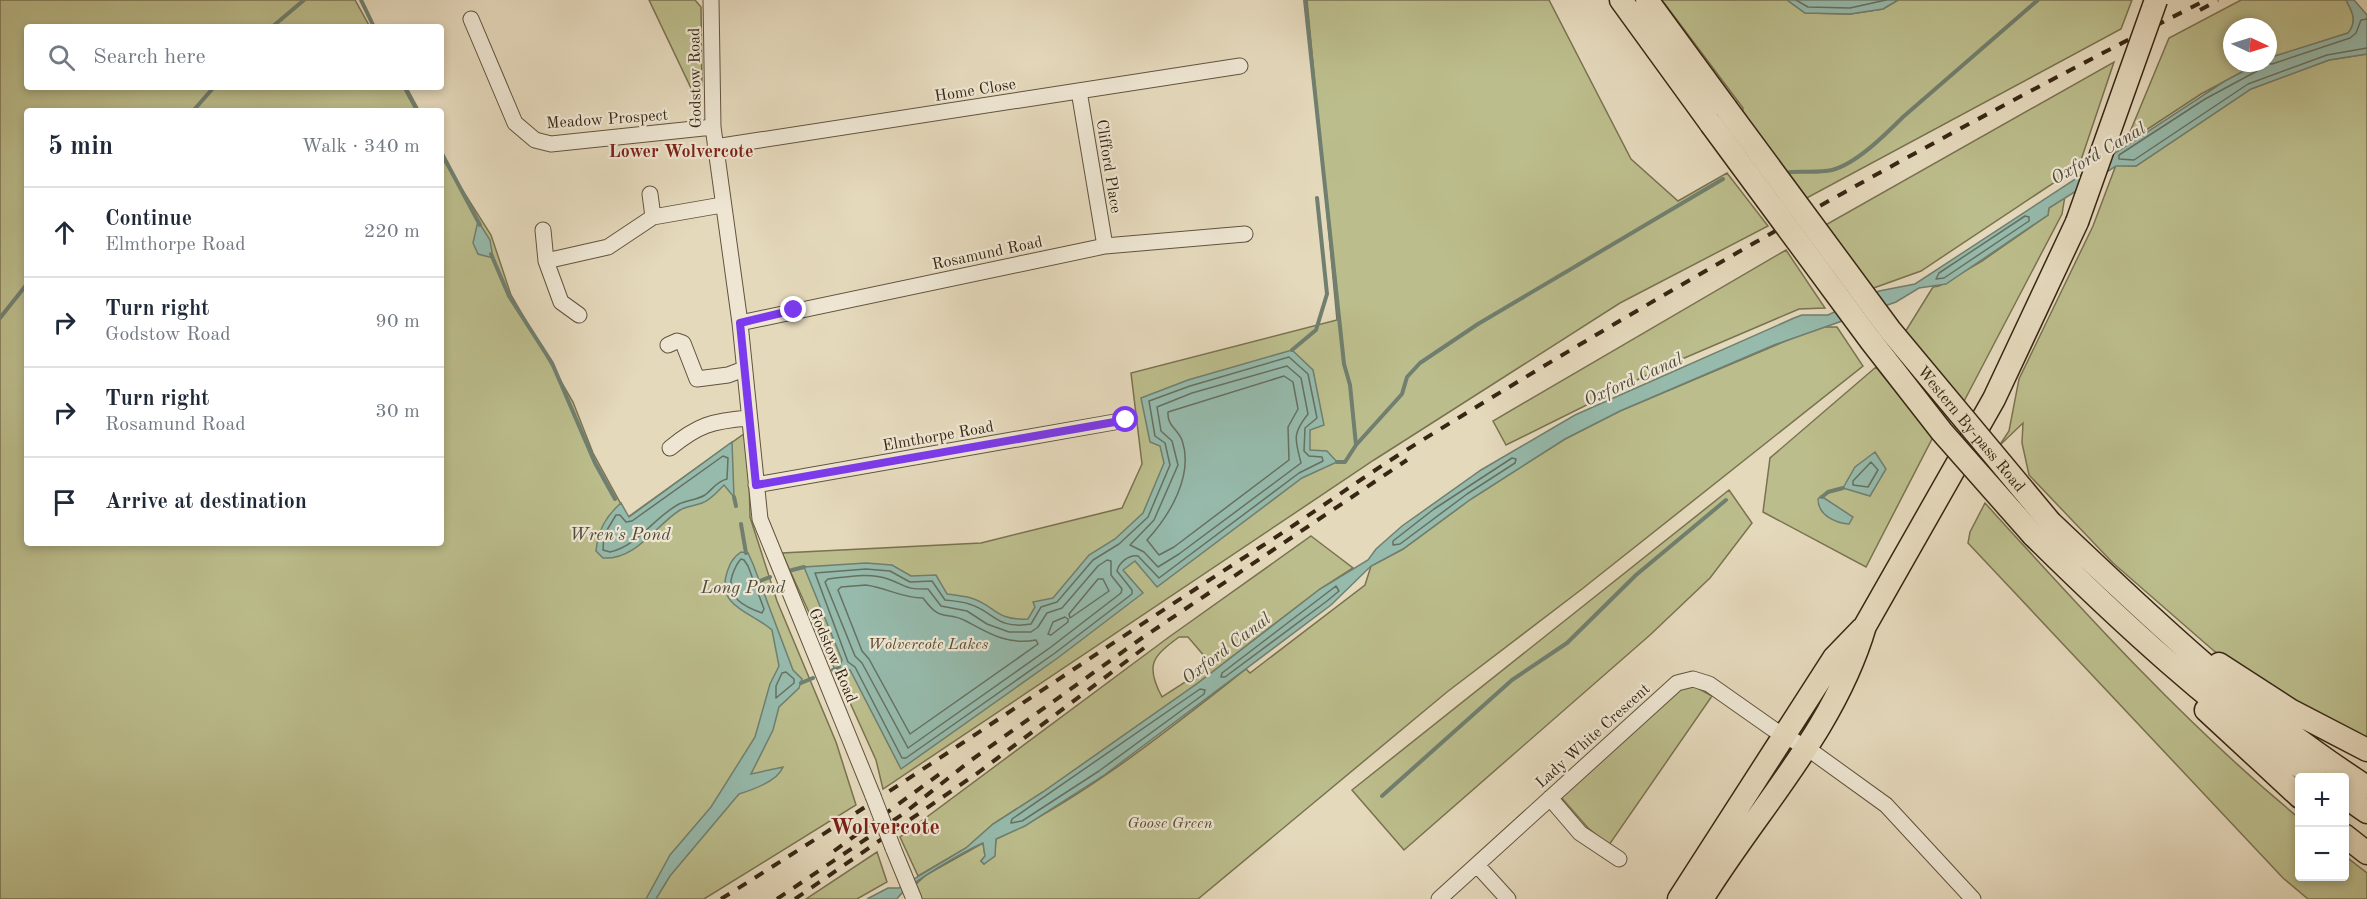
<!DOCTYPE html>
<meta charset="utf-8">
<style>
body{margin:0;font-family:"Old Standard TT",serif;background:#f2f2f3;color:#1f2937}
.controls{position:absolute;right:18px;bottom:18px;display:grid;overflow:hidden;border-radius:6px;box-shadow:0 3px 9px #0003}
.controls button{width:54px;height:54px;display:grid;place-items:center;padding:0;border:0;border-bottom:2px solid #e0e1e3;background:#fff;color:#1f2937;font:30px sans-serif}
.compass{position:absolute;left:2223px;top:18px;width:54px;height:54px;border-radius:50%;background:#fff;box-shadow:0 3px 9px #0003;rotate:94deg}
.stop{position:absolute;width:18px;height:18px;margin:-14px;border:4px solid #7c3aed;border-radius:50%;background:#fff}
.stop.end{background:#7c3aed;border-color:#fff;box-shadow:0 2px 6px #0008}
.list{margin:0;padding:0;list-style:none}
h2{display:flex;justify-content:space-between;align-items:center;height:78px;margin:0;padding:0 24px;font-size:26px}
h2 small{font-size:20px;font-weight:400;color:#747a83}
.list li{display:grid;grid-template-columns:39px 1fr auto;gap:18px;align-items:center;box-sizing:border-box;height:90px;padding:0 24px;border-top:2px solid #e0e1e3}
.list b{display:block;font-size:22px;white-space:nowrap}
.list p{margin:0;font-size:20px;white-space:nowrap;color:#747a83}
.list em{font-size:20px;font-style:normal;color:#747a83}
.icon{flex:none;width:33px;height:33px;fill:none;stroke:currentColor;stroke-width:2;stroke-linecap:round;stroke-linejoin:round}
.map{position:relative;flex:none;width:2367px;height:899px;overflow:hidden}
.search{position:absolute;background:#fff;box-shadow:0 3px 9px #0003;left:24px;top:24px;width:420px;height:66px;display:flex;align-items:center;gap:15px;box-sizing:border-box;padding:0 21px;border-radius:6px;color:#747a83;font-size:22px}
.panel{position:absolute;background:#fff;box-shadow:0 3px 9px #0003;left:24px;top:108px;width:420px;height:438px;border-radius:6px}
.map>svg:first-child{display:block}
</style>
<div class="map">
<svg width="2367" height="899" viewBox="0 0 2367 899">
<rect width="100%" height="100%" fill="#e5d9bc"/>
<filter id="stains"><feTurbulence type="fractalNoise" baseFrequency=".00333" numOctaves="4"/><feColorMatrix values="0 0 0 0 .2 0 0 0 0 .09 0 0 0 0 .02 0 0 0 .5 -.17"/></filter>
<radialGradient id="worn" r=".72"><stop offset=".6" stop-color="#630" stop-opacity="0"/><stop offset="1" stop-color="#630" stop-opacity=".3"/></radialGradient>
<path fill="#bcbd8c" stroke="#7a7250" stroke-width="1.5" fill-rule="evenodd" d="M0,0h355l15,27h-343v60h376l13,24h-389v432h414v-387l50,79 20,60 62,107 20,51 35,64 120,-86 2,86 27,84 59,141 20,63 -152,94h-704z
M649,0h46l6,7 1,78 -11,3z
M1307,0h242l82,159 47,42 49,-28 41,53 -148,77 -246,157 -491,329 -7,-29 -94,-207 199,-10 141,-35 20,-44 -11,-91 206,-53z
M1662,0h125l18,13 45,1 33,-5 15,-9h234l-11,29 -318,171 -61,-83 1,-9z
M2241,0h105c6,11 12,21 2,33l-80,26v-32h-36v36h27l-58,31 -76,50 44,-106z
M2367,54v686l-56,-29 -97,-60 -101,-88 -84,-88 -7,-32 1,-20 -24,23 10,-15 10,-52 74,-153 23,-61 20,1 115,-77 78,-29z
M2114,62l-35,104 -158,105 -53,19 -46,-63z
M2065,196l-3,18 -101,193 -59,-70 31,-50 6,-1 43,-25 66,-46 1,-7z
M1786,250l39,58 -26,1 -138,59 -155,77 -13,-24z
M1819,327h18l26,39 -281,223 -135,103 -249,207h-281l-2,-14 11,-10 57,-32 2,13 -4,5 3,3 11,-14 1,-11c86,-39 176,-112 250,-170l4,4 115,-88 6,-19 32,-17 68,-50 94,-60 55,-28z
M1876,367l57,70 -67,130 -103,-55 7,-54z
M1729,490l23,33 -42,55 -60,57 -246,215 -52,-60z
M1985,503c100,110 200,221 314,315l1,58h44l1,-20 22,17v26h-59l-25,-21 -315,-335 2,-11z
M1311,536l42,32 -33,21 -122,94 -155,109 -50,32 -27,24 -48,28 -18,-39 269,-200zM1179,637h9l18,21 4,-2 1,3 -21,20 -28,18c-17,-32 -10,-40 17,-60z
M1692,685l20,11 -103,149 -21,-17 -28,-32 120,-110z
M877,852l10,30 -30,17h-51z"/>
<path fill="#96baac" stroke="#707f6f" stroke-width="1.5" d="M1787,0h111l-15,9 -33,5 -45,-1z
M2346,0h8l13,15v39l-38,6 -78,29 -115,77h-20l-67,42 -1,7 -102,69 -27,4 -23,14 -122,43 -154,66 -55,28 -94,60 -68,50 -32,17 -40,39 -228,171 -78,50 -29,13 -1,17 -11,8 -3,-3 4,-5 -2,-13c-18,8 -78,42 -86,56h-30l21,-11h11l67,-40 27,-24 50,-32 155,-109 122,-94 48,-29 8,-11 26,-23 79,-56 94,-55 219,-97 8,-3h26l51,-24 36,-7 310,-203 34,-18h9v-4l7,-3 73,-23c10,-12 4,-22 -2,-33z
M478,221l12,19 3,18 -15,-4 -5,-11z
M1292,350l21,20 11,55 -14,5v20l17,1 10,11 -35,16 -145,109 -22,-26 -12,9 20,23 -84,64 -158,112 -51,-99 -11,-2 3,-8 -38,-93 62,-4 26,2 19,11 25,-1 11,19c8,1 17,2 24,4 24,7 24,23 57,21l7,-12 -2,-5 20,-4 36,-43 26,-16 28,-26 21,-50 -4,-17 -10,-4 -9,-44 47,-18z
M732,442l2,55 -10,-12c-7,7 -13,15 -22,18 -7,3 -15,3 -22,7 -25,16 -44,50 -77,48l-7,-7c2,-20 9,-34 25,-48l8,14z
M1875,452l11,17 -16,27 -27,-8 12,-21z
M1821,496l32,21 -4,7c-14,-1 -31,-9 -31,-25z
M741,552l7,1 5,11 40,106 9,9 -3,9 -20,19 -6,23 -22,44 32,-7c-5,14 -31,23 -44,27l-69,82 -14,23h-10l24,-44 41,-48 44,-70 15,-53 9,-18 -7,-36c-19,-17 -54,-23 -46,-54 3,-11 6,-18 15,-24z"/>
<g fill="none" stroke-linecap="round" stroke-linejoin="round">
<path stroke="#667060" stroke-width="1.5" d="M1796,0l12,7 42,1 36,-8
M2261,63l-4,8 -52,28 -86,56v4l15,1 114,-76 79,-29 40,-7
M2266,63l6,1 78,-26 6,-5 5,-13 6,-1
M2025,216l4,1v4l-85,57 -8,1 3,-6z
M1289,357l19,17 9,44 -12,10 -1,23 5,5 13,1 1,4 -24,12 -140,105 -21,-22c-8,-2 -19,6 -21,15l15,19v4l-77,59 -149,105h-4l-47,-91 -7,-5 -33,-89 51,-4 24,2 20,11 22,-1 13,19c8,1 16,1 24,4 25,7 27,26 62,20l10,-17 16,-5 36,-42 26,-16 29,-27 22,-52 -5,-22 -10,-7 -6,-35 41,-15z
M1287,366l14,12 7,36c-16,20 -13,25 -7,49l-122,91 -21,13 -14,-15 -14,-7 24,-25 24,-55 -6,-24 -11,-10 -4,-24 35,-14z
M1284,376l9,6 5,27 -10,18 1,33 -115,87 -15,8 -12,-15c23,-25 47,-65 35,-100 -5,-12 -15,-14 -14,-28z
M723,456l5,2 -1,21c-10,2 -14,10 -22,16 -8,5 -18,5 -26,9 -26,14 -40,41 -69,48l-7,-2 1,-15 12,-20h4l6,7 6,-1z
M1512,458l4,1 -1,4 -48,31 -67,50 -7,1v-4l41,-32z
M1871,462l7,8 -10,17 -15,-2v-4z
M741,559l3,1 4,6 16,43 -2,4c-17,-6 -36,-15 -30,-37 2,-6 4,-12 9,-17z
M1107,560l4,1v14l11,14 -1,4 -70,54 -143,101 -46,-85 -7,-7 -30,-74 3,-3c18,-2 42,-7 60,0 22,8 15,10 40,10l13,17 26,5 20,13 22,8h22l7,-5 9,-14 15,-5 36,-42z
M1098,579h5l6,12 -39,27 -1,-4z
M866,585c21,3 36,13 57,13 19,26 22,12 43,23 24,13 41,24 70,19l2,4 -128,90 -41,-75 -7,-8 -24,-61 3,-3z
M1336,586l3,5 -12,10 -102,76h-4l1,-4z
M1065,617l3,2v3l-17,13 -3,-1 5,-12z
M786,672l8,7v4l-18,15v-12l6,-13z
M1200,689l5,1 -1,4 -105,77 -77,50 -11,2 1,-4z"/>
<path stroke="#707f6f" stroke-width="4" d="M361,0l13,27
M1305,0l39,364 6,21 6,60 -11,17h-8
M272,27l32,-27
M405,87l13,24
M193,111l21,-24
M441,152l39,73
M1790,172c13,-1 29,1 42,-2 24,-6 54,-36 71,-53l135,-117
M491,254l18,42 43,67 43,100 20,36
M0,318l27,-34
M1292,350l24,-20 11,-36 -10,-96
M1356,445l46,-51 5,-17 13,-14 58,-39 245,-145
M734,497l2,9
M1822,497l6,-5 15,-4
M741,524l5,29
M792,570l12,-3
M760,581l10,-4
M833,670l6,-2
M801,683l12,-5
M1382,796l130,-116 55,-37 69,-68 90,-75"/>
<defs>
<path id="minor" d="M711,0l2,127 27,196 20,196 113,277
M471,19l44,104 20,17 16,4 162,-17
M1079,91l26,155
M715,147l525,-81
M650,194l3,23
M543,230l3,31
M579,315l-18,-13 -15,-41 62,-14 45,-30 69,-12
M740,323l365,-77 140,-12
M668,345l9,-4 6,2 14,36 31,-4 16,-6
M670,448c28,-23 42,-27 78,-30
M756,485l370,-65
M1550,798l30,35 39,26
M893,848l21,51
M1477,865l31,34
M1439,899l238,-216 16,-4 16,5 64,45 34,19 79,57 87,94"/>
<path id="highway" d="M1621,0l90,124
M1647,0l79,108
M2050,522c102,97 198,189 317,265
M2033,535c89,88 180,172 283,243
M2219,664l71,46 77,40
M2206,710l94,87
M2344,796l23,16
M2344,835l23,18
M1679,899l155,-241 28,-29
M1702,899c56,-91 132,-168 163,-273l129,-227 83,-177"/>
</defs>
<use href="#minor" stroke="#62533d" stroke-width="17"/>
<use href="#highway" stroke="#372613" stroke-width="25"/>
<use href="#minor" stroke="#eee6d3" stroke-width="15"/>
<use href="#highway" stroke="#e5d9bc" stroke-width="22"/>
<path stroke="#372613" stroke-width="4" stroke-dasharray="10 10" stroke-linecap="butt" d="M2200,10l18,-10
M834,851l107,-78
M721,899c183,-114 360,-237 541,-353 47,-30 91,-62 138,-92 262,-163 530,-314 806,-454
M777,899l126,-85 67,-53 172,-123 265,-178
M795,899l184,-127 173,-130"/>
<defs>
<path id="minor-bridge" d="M873,796l20,52"/>
<g id="highway-bridge">
<path id="s1" d="M1726,108l164,222 160,192"/>
<path d="M1711,124l160,217 71,91 91,103"/>
<path d="M2077,222l79,-222"/>
</g>
</defs>
<use href="#minor-bridge" stroke="#62533d" stroke-width="17" stroke-linecap="butt"/>
<use href="#highway-bridge" stroke="#372613" stroke-width="25" stroke-linecap="butt"/>
<use href="#minor-bridge" stroke="#eee6d3" stroke-width="15"/>
<use href="#highway-bridge" stroke="#e5d9bc" stroke-width="22"/>
</g>
<g fill="none" stroke-linecap="round" stroke-linejoin="round">
<path stroke="#7c3aed" stroke-width="8" d="M794,310l-54,13 16,162 370,-65"/>
</g>
<g text-anchor="middle" stroke-width="4.5" stroke-linejoin="round" paint-order="stroke">
<g font-size="16" fill="#372613" stroke="#eee6d3">
<text transform="translate(694 78) rotate(-91)" y="6">Godstow Road</text>
<text transform="translate(975 89) rotate(-9)" y="6">Home Close</text>
<text transform="translate(607 118) rotate(-4)" y="6">Meadow Prospect</text>
<text transform="translate(1110 166) rotate(81)" y="6">Clifford Place</text>
<text transform="translate(987 252) rotate(-12)" y="6">Rosamund Road</text>
<text dy="6" stroke="none"><textPath href="#s1" startOffset="404">Western By-pass Road</textPath></text>
<text transform="translate(938 435) rotate(-10)" y="6">Elmthorpe Road</text>
<text transform="translate(834 655) rotate(67)" y="6">Godstow Road</text>
<text transform="translate(1592 735) rotate(-42)" y="6">Lady White Crescent</text>
</g>
<g font-size="16" font-style="italic" fill="#584c31" stroke="#eee6d3">
<text x="928" y="649">Wolvercote Lakes</text>
<text x="1170" y="828">Goose Green</text>
</g>
<g font-size="18" font-weight="bold" fill="#7a1f14" stroke="#eee6d3">
<text x="681" y="157">Lower Wolvercote</text>
</g>
<g font-size="18" font-style="italic" fill="#4f4b39" stroke="#eee6d3">
<text transform="translate(2098 153) rotate(-30)" y="6">Oxford Canal</text>
<text transform="translate(1633 379) rotate(-24)" y="6">Oxford Canal</text>
<text x="620" y="540">Wren's Pond</text>
<text x="743" y="593">Long Pond</text>
<text transform="translate(1226 648) rotate(-37)" y="6">Oxford Canal</text>
</g>
<g font-size="22" font-weight="bold" fill="#7a1f14" stroke="#eee6d3">
<text x="885" y="834">Wolvercote</text>
</g>
</g>
<rect width="100%" height="100%" filter="url(#stains)"/>
<rect width="100%" height="100%" fill="url(#worn)"/>
</svg>
<div class="controls">
<button>+</button>
<button>−</button>
</div>
<svg class="compass" viewBox="-18 -18 36 36"><path d="M0-13l5 13h-10z" fill="#e53935"/><path d="M0 13l5-13h-10z" fill="#747a83"/></svg>
<div class="stop" style="left:1126px;top:420px"></div>
<div class="stop end" style="left:794px;top:310px"></div>
<div class="search"><svg class="icon" aria-label="search" viewBox="0 0 24 24"><circle cx="10" cy="10" r="6"/><path d="M15 15l6 6"/></svg>Search here</div>
<section class="panel">
<h2>5 min<small>Walk · 340 m</small></h2>
<ul class="list">
<li><svg class="icon" aria-label="ahead" viewBox="0 0 24 24"><path d="M12 20V5M6 11l6-6 6 6"/></svg><div><b>Continue</b><p>Elmthorpe Road</p></div><em>220 m</em></li>
<li><svg class="icon" aria-label="right" viewBox="0 0 24 24"><path d="M7 20v-9h11M14 6l5 5-5 5"/></svg><div><b>Turn right</b><p>Godstow Road</p></div><em>90 m</em></li>
<li><svg class="icon" aria-label="right" viewBox="0 0 24 24"><path d="M7 20v-9h11M14 6l5 5-5 5"/></svg><div><b>Turn right</b><p>Rosamund Road</p></div><em>30 m</em></li>
<li><svg class="icon" aria-label="arrive" viewBox="0 0 24 24"><path d="M6 21V4h12l-3 4 3 4H6"/></svg><div><b>Arrive at destination</b></div></li>
</ul>
</section>
</div>
